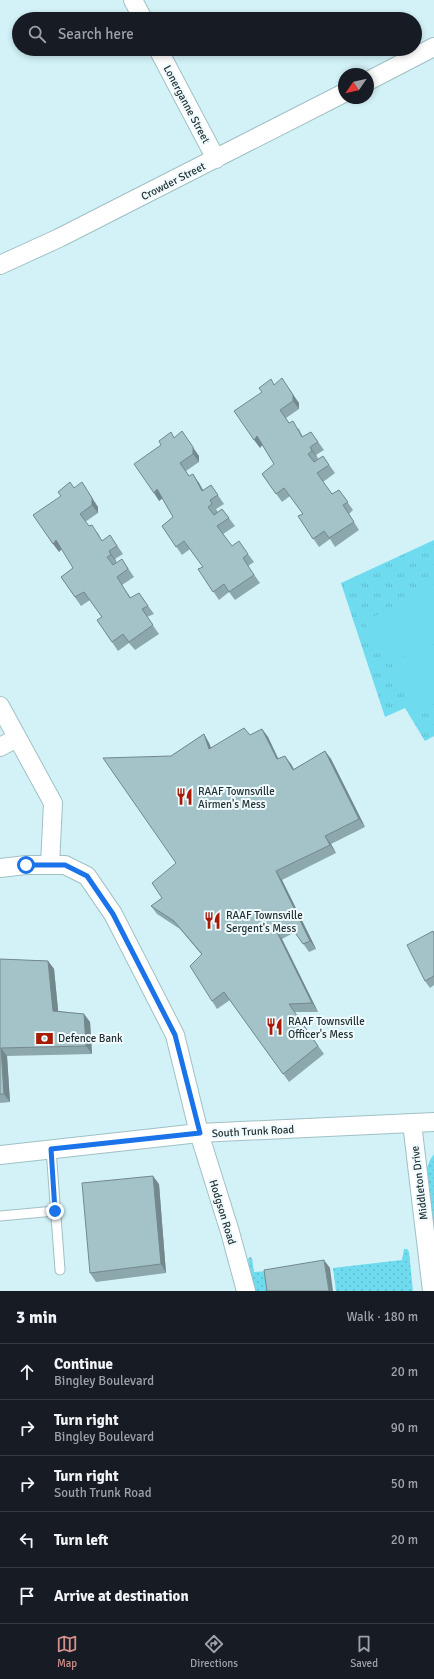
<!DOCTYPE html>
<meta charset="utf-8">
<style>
body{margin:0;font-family:Signika,sans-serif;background:#20242c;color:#f1f3f6}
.compass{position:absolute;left:338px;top:68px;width:36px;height:36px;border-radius:50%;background:#171b24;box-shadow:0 2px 6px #0003;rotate:236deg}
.stop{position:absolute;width:12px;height:12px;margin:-9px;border:3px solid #1a73e8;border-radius:50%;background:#fff}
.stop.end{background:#1a73e8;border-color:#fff;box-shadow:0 1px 4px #0008}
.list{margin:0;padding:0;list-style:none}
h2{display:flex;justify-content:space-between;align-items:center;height:52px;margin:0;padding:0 16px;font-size:17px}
h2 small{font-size:13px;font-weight:400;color:#9ea1a6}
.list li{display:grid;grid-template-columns:26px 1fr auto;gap:12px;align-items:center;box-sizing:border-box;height:56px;padding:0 16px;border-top:1px solid #363941}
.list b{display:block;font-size:15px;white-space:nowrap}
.list p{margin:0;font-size:13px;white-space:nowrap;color:#9ea1a6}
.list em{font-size:13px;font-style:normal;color:#9ea1a6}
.icon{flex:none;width:22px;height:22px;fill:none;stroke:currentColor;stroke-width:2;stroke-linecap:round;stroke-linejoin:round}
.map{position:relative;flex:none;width:434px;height:1291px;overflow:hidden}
.search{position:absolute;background:#171b24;box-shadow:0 2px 6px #0003;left:12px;right:12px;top:12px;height:44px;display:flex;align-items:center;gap:10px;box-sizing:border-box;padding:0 14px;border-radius:22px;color:#9ea1a6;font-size:15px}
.sheet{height:332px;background:#171b24}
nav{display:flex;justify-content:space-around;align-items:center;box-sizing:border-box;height:56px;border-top:1px solid #363941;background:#171b24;font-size:11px;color:#9ea1a6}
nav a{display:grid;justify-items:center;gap:2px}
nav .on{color:#d1918a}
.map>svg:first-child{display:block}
</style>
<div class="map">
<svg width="434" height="1291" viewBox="0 0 434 1291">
<defs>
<pattern id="grass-dots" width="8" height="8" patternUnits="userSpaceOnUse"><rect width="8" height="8" fill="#6edbef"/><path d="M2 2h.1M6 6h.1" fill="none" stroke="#5fbcce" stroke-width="1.8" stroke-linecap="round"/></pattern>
<pattern id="park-tufts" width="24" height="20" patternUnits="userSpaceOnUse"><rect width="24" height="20" fill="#6edbef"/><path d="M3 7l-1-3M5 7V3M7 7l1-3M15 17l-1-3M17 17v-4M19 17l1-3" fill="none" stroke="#5fbcce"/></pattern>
</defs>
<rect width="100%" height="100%" fill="#d2f2f8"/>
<path fill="url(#grass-dots)" d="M434,1154v86l-7,-72 3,-8z
M404,1249h3l2,3 4,39h-77l-3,-23 69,-8z
M250,1257l2,1 2,14 28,-2 -12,21h-16l-6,-32z"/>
<path fill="url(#park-tufts)" d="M434,540v196l-9,5 -20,-33 -20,9 -44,-134z"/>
<path fill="#6edbef" d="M434,584v55l-46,26 -24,-43z
M434,645v53l-22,12 -20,-41z"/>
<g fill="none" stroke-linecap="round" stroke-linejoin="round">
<defs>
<path id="service" d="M51,1149l9,121
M0,1216l55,-5"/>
<path id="minor" d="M133,0l10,19
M158,49l58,110
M368,81l66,-34
M0,265l59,-27 285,-145
M0,706l53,97 -3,62
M0,747l17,-9
M0,868l26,-3h39l22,11 26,38 62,121 24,98 31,99 16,59
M412,1123l20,168
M0,1155l199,-22 235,-11"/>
</defs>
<use href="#service" stroke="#a1c0c6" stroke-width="11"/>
<use href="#minor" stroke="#a1c0c6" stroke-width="20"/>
<use href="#service" stroke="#fff" stroke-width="9"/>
<use href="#minor" stroke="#fff" stroke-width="18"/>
</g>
<path fill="#8da8ad" d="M275,384l24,19v6l-13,9 3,5 10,6 4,8 8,-5 13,18 -8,5 2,4 5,-3 12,17 -12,9 9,12 7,-4 14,20 -4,4 10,16 -24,17 -5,-8 -11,8 -21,-31 5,-2 -13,-18 -8,6 -20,-28 12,-10 -12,-19 -2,3 2,-56z
M175,437l24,19v6l-13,9 3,5 10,7 4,7 8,-5 13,19 -8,5 2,3 4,-3 13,17 -12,8 9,12 16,8 6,8 -6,4 12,17 -25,17 -6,-8 -10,8 -21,-31 5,-2 -13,-18 -8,6 -20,-29 11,-9 -11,-19 -3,3 2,-56z
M74,488l24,19v6l-13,9 4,4 9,7 4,8 8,-6 13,19 -8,5 2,4 5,-4 12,18 -12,8 9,13 8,-5 15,21 -7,3 12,17 -24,16 -6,-7 -11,8 -21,-31 5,-3 -12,-17 -9,6 -20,-29 12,-9 -11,-19 -3,3z
M262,729l6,8 10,21 13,6 3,5 31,-18 6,8 34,68 -34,17 5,9 -54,27 34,69 -7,3 -14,-20 -13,7 36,73h-24l30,42 -35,28 -59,-82 -13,9 -5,-8 -11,-47 -21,-25 -23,-15 -6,-8 11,-8 14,-35 -5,-107 33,-22 5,9 2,5 39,-13z
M434,933v52l-4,3 -5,-7z
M0,959l48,2 6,8 4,42 26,3 6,8 2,32 -85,2 3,46 -10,1z
M159,1184l7,89 -70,9 -6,-9z"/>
<path fill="#73888d" d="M288,387l11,16v6l-6,-8z
M257,436l6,8 -3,4 -6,-8z
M188,440l11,16v6l-6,-8z
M310,447l6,8 2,4 -6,-8z
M193,474l6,9 9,16 -6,-8z
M157,489l6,9 -4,3 -5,-8z
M87,490l11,17v6l-6,-8z
M56,540l6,8 -3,4 -6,-8z
M109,551l6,8 2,4 -6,-8z
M262,729l6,8 14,30 -5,-8z
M204,734l5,9 6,14 -6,-8z
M325,751l6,8 34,68 -6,-8z
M285,756l6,8 7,14 -5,-8z
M325,836l6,8 5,9 -6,-8z
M276,871l6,9 34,69 -6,-8z
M276,930l6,9 36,73 -6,-9z
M48,961l6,8 5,50 -6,-8z
M84,1014l6,8 2,32 -6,-8z
M1,1048l6,8 3,46 -6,-8z
M153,1176l6,8 7,89 -5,-9z
M324,1260l6,8 3,23h-4z"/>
<path fill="#a4c3c9" stroke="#73888d" d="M282,378l11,17v6l-13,9 9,13 4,-2 9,16 9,-5 7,10 -8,5 2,4 -4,3 6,8 9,-6 6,9 -12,8 15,21 7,-4 9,12 -5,3 11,17 -25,16 -5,-7 -11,8 -15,-23 5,-2 -19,-26 -8,6 -14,-20 12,-10 -17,-28 -3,4 -20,-29 28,-19 -3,-4 12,-9 3,6z
M182,431l11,16v7l-13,9 9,13 4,-2 9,17 9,-6 7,10 -8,5 2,4 -4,3 6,8 8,-6 7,9 -12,8 15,20 7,-5 9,13 -5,4 11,17 -25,17 -5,-8 -11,8 -15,-23 5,-2 -19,-26 -8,6 -14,-21 11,-9 -16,-28 -3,4 -20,-29 27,-19 -2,-4 12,-9 3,6z
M70,482l4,6 8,-6 10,16v7l-12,9 9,12 3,-1 10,16 8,-6 7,11 -8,5 2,4 -4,2 6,8 9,-6 6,10 -11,8 13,21 9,-5 9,13 -6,3 11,16 -24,17 -6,-8 -11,8 -15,-22 5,-3 -18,-25 -9,5 -14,-20 12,-9 -17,-28 -3,4 -20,-29 28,-19 -3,-4z
M244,728l6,7 12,-6 15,30 8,-3 8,14 32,-19 34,68 -34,17 5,9 -54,26 34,70 -7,3 -14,-20 -13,6 36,73 -23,1 29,42 -35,28 -59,-82 -12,9 -22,-35 12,-12 -28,-33 -23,-15 11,-8 -10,-15 24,-20 -73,-105 68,-2 33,-22 5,15z
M433,931l1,3v42l-9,5 -18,-36z
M0,959l48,2 5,50 31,3 2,32 -85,2 3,46h-4z
M153,1176l8,88 -71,9 -8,-90z
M324,1260l5,31h-62l-3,-21z"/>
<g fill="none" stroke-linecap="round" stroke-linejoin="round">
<path stroke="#1a73e8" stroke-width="5" d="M26,865h39l22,11 26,38 62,121 25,98 -149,16 4,62"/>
</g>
<defs>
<symbol id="restaurant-bare" viewBox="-9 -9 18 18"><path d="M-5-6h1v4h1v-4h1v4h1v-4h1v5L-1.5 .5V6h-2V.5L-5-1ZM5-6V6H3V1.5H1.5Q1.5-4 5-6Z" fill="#aa1906" stroke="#effbfe" stroke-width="2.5" paint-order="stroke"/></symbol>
<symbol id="bank-bare" viewBox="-9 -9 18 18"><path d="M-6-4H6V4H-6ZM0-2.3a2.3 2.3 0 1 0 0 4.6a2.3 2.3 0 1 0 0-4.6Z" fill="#aa1906" stroke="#effbfe" stroke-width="2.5" paint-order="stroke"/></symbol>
</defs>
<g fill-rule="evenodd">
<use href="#restaurant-bare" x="172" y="784" width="25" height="25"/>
<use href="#restaurant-bare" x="200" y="908" width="25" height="25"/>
<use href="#restaurant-bare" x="262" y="1014" width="25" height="25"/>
<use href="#bank-bare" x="32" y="1026" width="25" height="25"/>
</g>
<g text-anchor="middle" stroke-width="4" stroke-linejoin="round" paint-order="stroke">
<g font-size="11" fill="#253234" stroke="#effbfe">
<text transform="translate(187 104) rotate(62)" y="4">Lonerganne Street</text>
<text transform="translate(173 181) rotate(-27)" y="4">Crowder Street</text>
<text transform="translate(253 1131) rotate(-3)" y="4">South Trunk Road</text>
<text transform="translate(419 1183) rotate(-97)" y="4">Middleton Drive</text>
<text transform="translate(223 1212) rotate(73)" y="4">Hodgson Road</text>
</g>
<g font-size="11" fill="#253234" stroke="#effbfe" text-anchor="start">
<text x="198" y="795">RAAF Townsville<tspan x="198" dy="13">Airmen's Mess</tspan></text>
<text x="226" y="919">RAAF Townsville<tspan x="226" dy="13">Sergent's Mess</tspan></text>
<text x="288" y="1025">RAAF Townsville<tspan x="288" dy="13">Officer's Mess</tspan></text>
<text x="58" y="1042">Defence Bank</text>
</g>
</g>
</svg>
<svg class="compass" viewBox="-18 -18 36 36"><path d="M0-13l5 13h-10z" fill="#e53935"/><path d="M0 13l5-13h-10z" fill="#9ea1a6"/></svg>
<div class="stop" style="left:26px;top:865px"></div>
<div class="stop end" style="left:55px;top:1211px"></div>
<div class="search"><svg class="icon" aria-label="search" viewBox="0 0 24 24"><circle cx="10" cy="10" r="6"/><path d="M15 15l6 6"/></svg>Search here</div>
</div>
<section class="sheet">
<h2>3 min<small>Walk · 180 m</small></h2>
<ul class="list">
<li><svg class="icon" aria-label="ahead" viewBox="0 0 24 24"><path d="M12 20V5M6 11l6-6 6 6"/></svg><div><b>Continue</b><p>Bingley Boulevard</p></div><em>20 m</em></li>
<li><svg class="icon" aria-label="right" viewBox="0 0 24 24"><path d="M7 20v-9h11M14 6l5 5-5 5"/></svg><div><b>Turn right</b><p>Bingley Boulevard</p></div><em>90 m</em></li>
<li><svg class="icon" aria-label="right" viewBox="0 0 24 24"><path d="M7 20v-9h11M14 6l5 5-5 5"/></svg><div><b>Turn right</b><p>South Trunk Road</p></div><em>50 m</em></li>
<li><svg class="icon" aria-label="left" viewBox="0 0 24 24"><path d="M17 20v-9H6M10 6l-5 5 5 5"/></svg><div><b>Turn left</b></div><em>20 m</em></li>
<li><svg class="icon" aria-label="arrive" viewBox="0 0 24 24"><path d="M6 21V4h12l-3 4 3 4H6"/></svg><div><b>Arrive at destination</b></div></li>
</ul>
</section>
<nav>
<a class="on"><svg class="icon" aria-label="map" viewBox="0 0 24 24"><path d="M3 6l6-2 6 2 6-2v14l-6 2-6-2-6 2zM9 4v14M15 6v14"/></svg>Map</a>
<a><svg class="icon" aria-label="directions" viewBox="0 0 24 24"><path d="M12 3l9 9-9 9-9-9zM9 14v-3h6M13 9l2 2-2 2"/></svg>Directions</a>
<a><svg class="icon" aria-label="saved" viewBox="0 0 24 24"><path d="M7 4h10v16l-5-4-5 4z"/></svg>Saved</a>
</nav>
